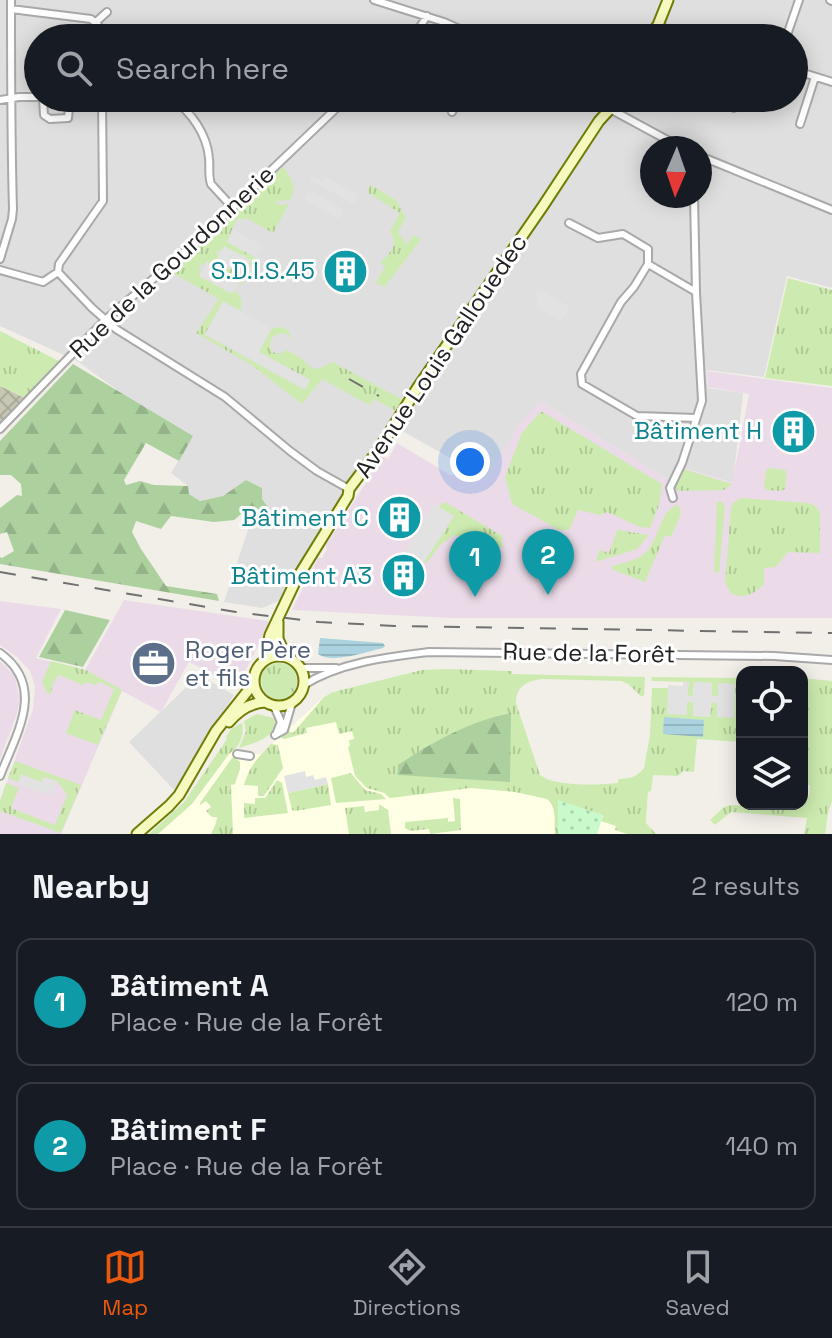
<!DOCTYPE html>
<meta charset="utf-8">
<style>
body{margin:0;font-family:"Space Grotesk",sans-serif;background:#242831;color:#f1f3f6}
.controls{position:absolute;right:24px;bottom:24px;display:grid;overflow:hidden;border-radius:16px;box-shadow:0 4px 20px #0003}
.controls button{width:72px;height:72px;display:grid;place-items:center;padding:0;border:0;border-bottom:2px solid #363941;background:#171b24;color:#f1f3f6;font:40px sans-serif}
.compass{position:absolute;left:640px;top:136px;width:72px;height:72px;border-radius:50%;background:#171b24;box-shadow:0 4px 20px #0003;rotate:182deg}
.you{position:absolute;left:470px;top:462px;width:28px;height:28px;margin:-20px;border:6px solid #fff;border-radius:50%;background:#1a73e8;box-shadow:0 0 0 12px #1a73e833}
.badge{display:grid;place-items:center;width:52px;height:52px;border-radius:50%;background:#ea580c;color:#fff;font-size:26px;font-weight:700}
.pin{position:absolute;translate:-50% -66px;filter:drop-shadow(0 2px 4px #0008)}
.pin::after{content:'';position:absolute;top:42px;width:28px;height:24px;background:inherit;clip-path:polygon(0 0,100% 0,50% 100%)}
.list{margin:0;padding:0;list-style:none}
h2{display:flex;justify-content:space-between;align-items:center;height:104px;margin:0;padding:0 32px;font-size:34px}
h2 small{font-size:26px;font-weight:400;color:#9ea1a6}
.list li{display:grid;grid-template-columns:52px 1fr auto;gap:24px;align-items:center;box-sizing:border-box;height:128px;margin:0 16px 16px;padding:0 16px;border:2px solid #363941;border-radius:16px}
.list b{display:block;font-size:30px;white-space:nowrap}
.list p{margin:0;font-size:26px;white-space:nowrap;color:#9ea1a6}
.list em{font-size:26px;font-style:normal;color:#9ea1a6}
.icon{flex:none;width:44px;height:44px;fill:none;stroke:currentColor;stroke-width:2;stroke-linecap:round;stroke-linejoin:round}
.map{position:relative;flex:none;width:832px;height:834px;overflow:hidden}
.search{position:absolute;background:#171b24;box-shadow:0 4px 20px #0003;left:24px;right:24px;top:24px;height:88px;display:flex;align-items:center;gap:20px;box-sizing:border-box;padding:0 28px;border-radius:44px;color:#9ea1a6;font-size:30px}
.sheet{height:392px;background:#171b24}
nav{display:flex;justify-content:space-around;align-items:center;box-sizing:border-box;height:112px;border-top:2px solid #363941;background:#171b24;font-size:22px;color:#9ea1a6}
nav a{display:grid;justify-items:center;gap:4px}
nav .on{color:#ea580c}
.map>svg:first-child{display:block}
</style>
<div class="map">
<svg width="832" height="834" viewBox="0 0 832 834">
<defs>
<pattern id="construction-cross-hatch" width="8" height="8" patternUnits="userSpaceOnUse" patternTransform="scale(2)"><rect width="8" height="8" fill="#c7c7b4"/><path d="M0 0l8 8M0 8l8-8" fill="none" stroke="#abab9a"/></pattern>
<pattern id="grass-tufts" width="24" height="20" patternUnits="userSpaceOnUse" patternTransform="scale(2)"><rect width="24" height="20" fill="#cdebb0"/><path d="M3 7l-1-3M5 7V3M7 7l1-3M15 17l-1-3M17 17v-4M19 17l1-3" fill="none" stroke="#b0c997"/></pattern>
<pattern id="forest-firs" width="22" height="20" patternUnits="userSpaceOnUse" patternTransform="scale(2)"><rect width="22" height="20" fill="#add19e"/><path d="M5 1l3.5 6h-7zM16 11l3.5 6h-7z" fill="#95b388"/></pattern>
<pattern id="park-dots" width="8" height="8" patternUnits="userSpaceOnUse" patternTransform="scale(2)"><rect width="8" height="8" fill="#c8facc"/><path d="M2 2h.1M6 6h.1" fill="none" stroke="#acd6af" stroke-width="1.8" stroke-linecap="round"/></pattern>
<pattern id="water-rules" width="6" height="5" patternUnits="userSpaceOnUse" patternTransform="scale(2)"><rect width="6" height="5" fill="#aad3df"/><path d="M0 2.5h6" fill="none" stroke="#92b5bf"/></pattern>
</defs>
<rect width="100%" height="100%" fill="#f2efe9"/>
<path fill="#e0dfdf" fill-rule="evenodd" d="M0,0h832v288l-45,-12 -23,101 -58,-7 2,18 35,5 -10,90 -49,-15 -8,15 -9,-4 -127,-78 -54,77 -98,-55 -77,122 -30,55 -19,8 -38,-6 38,-114 -16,-8 -23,16 -23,5 -11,-7 -1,-8 -17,-13 18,-31 -112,-81 -77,-35zM38,38h756v60h-756zM652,148h48v48h-48z
M199,675l35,20 -60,95 -45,-48z"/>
<path fill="#ebdbe8" d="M707,371l125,17v230h-379l-161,-8 26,-52h4l5,-9 -1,-4 57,-89 5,3 9,-16 55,33 10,-13 24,15 34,-55 20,-22 127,78 9,3 7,-14 49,15 17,-89 -41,-7z
M124,600l144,21 1,4 -32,62 -48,-25 -28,50 -39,-21 -61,143h-61v-33l33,-92 2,-23 -5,-15 -13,-14 -17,-12v-44l61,8 -25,49 49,12z
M0,661l14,14 6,23 -3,16 -17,45z"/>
<path fill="#ffffe5" d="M363,685l9,88 276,19 -2,31 10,11h-507l35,-32 44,-64 8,16h25l63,-57 9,-5z"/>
<path fill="url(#construction-cross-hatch)" d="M0,386l25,12 -25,25z"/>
<path fill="url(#grass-tufts)" d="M282,168h2c8,11 13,19 6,32l-14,1 2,4 11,-1 -16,29 -27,-15 -4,2 -3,-2c-6,7 -8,15 -12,23l29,17 -4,8 -3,-2 1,-3 -26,-15 -2,5 -4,-1 -2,4 3,2 -3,4 27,14 2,-4 2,3 -6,12 -3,-2 2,-4 -33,-18 -3,4 -3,-1 -2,5 2,2 -2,4 33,18 2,-3c8,7 8,10 7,21l-18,-10 -18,34 100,55 5,-10 -51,-28 13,-24 11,-1 6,5 3,9 -5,-7 -6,-1 -9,4 -2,8 2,7 8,2 6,-4 14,7 10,10 8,2 15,-7 70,38 -7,11 -22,-12 -5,6 -47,-26 -20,25 -52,-40 -54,-31 23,-34 -48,-27z
M371,185l25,15 10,18 -8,14 9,13 6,-10 8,4 -36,48 -9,-4 9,-17 -5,-3c10,-10 19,-18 10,-32l10,-18 -33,-21z
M788,278l44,12v96l-67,-8z
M0,331l59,30 -34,37 -25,-12z
M541,411l121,73 -3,21 -9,23 -10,-1 -33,-15 -7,3 -22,-5 -9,20h-10l-47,-26 -7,-27 17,-44z
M769,468l16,2 2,3 -2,16 -4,2 -14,-1 -3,-3 2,-16z
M683,469l49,15 -8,6 -46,1 -3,-4z
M741,498l68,5 6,3 5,6v41l-32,-1 -12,15 -12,1v16c-10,10 -20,16 -33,9l-6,-10 6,-76 2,-4z
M722,501l3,6 -6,66 -5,-1 3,-70z
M445,502l57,34 1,11 -17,1 -32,-13 -14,10 -13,18 -3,-1 30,-46 -16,-9z
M676,505l3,1 2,8 -10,23 -6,-2 -20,47 -32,-12 -1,-4c10,-3 23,-5 32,-12 15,-12 14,-40 32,-49z
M619,530l29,5v1l-11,13 -42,13 5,-12 9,3 8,-22z
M51,661l35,9 36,20 -24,55 -32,-12 9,-23 26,10 13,-31 -13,-7 -6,3 -9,-3 -3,3 -24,-10 -6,8 -2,11 -4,-1 -5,-11z
M261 681a18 18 0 1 1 36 0a18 18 0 1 1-36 0Z
M446,669l66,2v3l133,3 -1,19h-3l-13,-12 -7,-3 -79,-2c-15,2 -26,7 -26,24l24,72c15,12 59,10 78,8v-4c11,-1 19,-1 26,-11l6,-33 2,-47h16v26l19,-12h6v13l17,2 1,-14h6l1,-6 -6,-1v-13l-18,-1 -1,14h-5v-14l-36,-1 -1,-4 91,1v64l-45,-3 -3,33 -11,-1 -5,5 -25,-1 -2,16 -3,1 -2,31 10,11h-29l-12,-4 1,-4 -15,-5 2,-5 -45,-15v33h-3c-1,-12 2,-27 -8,-35l-32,-7 -44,-4 -81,10 -6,-5 -17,-5 -12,-12 -7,-29 2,-1 -1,-6 5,-1 -2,-8 -13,3 -3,-12 -30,6 1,5 -23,6 -3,-1 7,-7 5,2 31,-36 9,-5 89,-22z
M802,678l30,3v120l-4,12 -3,21h-21l3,-16 -76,-6 -16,13 -5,-5 14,-13 6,-2 69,2 1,-3h2v-7h7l1,-12 -8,-1z
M257,714l17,4 2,2c-1,19 -22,23 -37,28l7,-17 -2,-10z
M242,723c3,12 -3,25 -13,31l-37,50 -34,30h-9l35,-32 43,-63 -1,-2 5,-8z
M271,744l7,1 5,23 -19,28h-6v-10l-14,-1c6,-20 13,-26 27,-41z
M234,757l6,5v7l-5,15 -4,1 2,49h-22l5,-11 1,-6h-5l-6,-6 5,-4 -5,-6 -6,4v-2l32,-45z
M15,761l66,24 -20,48 -61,-22v-10l6,-18 13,5 -8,20 44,17 12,-30 -10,-14 -13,-4 -2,5 -21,-7 -3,7 -10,-4z
M351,773l14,17 16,4 5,5 -50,4 -5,-25z
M277,780l5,3 6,30 -44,5v-15l11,1v-6h10z
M328,784l3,21 -36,6 -3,-1 -4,-17z
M453,798l7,1 1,31 -31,4 -1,-5 -19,2 -5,-3v-6l43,-4v4l7,-1z
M379,804l9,6 3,24h-42l-4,-26 19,-2 1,6 14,-2z"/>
<path fill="url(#forest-firs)" d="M73,364l120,72 -14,25 -33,-18 -22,37 2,5 14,-4 14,4 34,1 1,8 11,7 23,-5 23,-16 16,8v11l5,7 -5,10 -8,2 -8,-8 -12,10 -20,2 -43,-6 -10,13 -25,-8 -4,11 9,17 25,37 51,8 2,7 -219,-37v-7l2,1 12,-7 -7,-19 -7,2v-26l17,-13 5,1 -1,-12 -10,-9h-11v-34z
M65,610l45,10 -27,47 -44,-10z
M511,713l-1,69 -112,-7v-10c34,-23 72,-44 113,-52z"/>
<path fill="url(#park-dots)" d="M558,800l45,15 -6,19h-39z"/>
<path fill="#e2e2e2" d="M312,176l11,6 3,-5 32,18 -5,9 -44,-24z
M309,190l35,20 -5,9 -35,-20z
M233,230l30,15 -7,13 -29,-16z
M224,246l27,14 -8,15 -27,-14z
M207,261l33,18 -8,15 -33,-18z
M538,289l32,18 -9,14 -27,-15 4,-7 -3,-6z
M223,302l49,26 -13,24 51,28 -5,9 -100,-55z
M434,504l20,12 -30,46 -21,-8z
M683,681l6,1 -1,14h5l1,-14 18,1v13h6v-13l17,1 -1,34 -17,-1v-14h-6l-1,14 -17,-1v-14h-6v13l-20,-1 1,-29 15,1z
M305,771l1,6 7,-2 2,5 11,-3 2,7 -40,9 -4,-17z
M21,774l20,8 3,-5 13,4 -4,13 -12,-1 -23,-9z"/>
<path fill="url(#water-rules)" d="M320,638l63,5 2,3 -2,2c-17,4 -51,16 -65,6z
M664,717l40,3 -1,17 -40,-3z"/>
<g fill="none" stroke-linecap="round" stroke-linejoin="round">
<defs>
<path id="street" d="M374,0l70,22 36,16
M830,0l2,1
M11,9l80,10 7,6 2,13
M96,22l11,-10
M658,25l26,13
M409,38l9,-8 9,-14
M786,38l13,-38
M794,70l38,12
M43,98l1,17 6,4 18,-1 2,-20
M172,98c19,14 35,36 37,60 1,9 -1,17 2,26l22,24
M0,100l19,-3h19
M734,108l4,-10
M610,109l72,39
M188,111l13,-13
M452,112l8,-14
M800,124l15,-47
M700,156l132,54
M569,223l29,15 25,-4 25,15v15
M0,259l12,-40 1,-10c-2,-70 -2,-139 -2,-209
M648,264l-14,23 -13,15 -40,72 1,10 55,32 59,2
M648,264l48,28
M0,270l43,12 15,-10 34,36 24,21 109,68 65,54 27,20 32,18
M58,272l1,-8 44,-63 -1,-103
M0,429l105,-109 89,-76 153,-146
M673,498l-3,-10 12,-25 20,-62 -6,-109 -2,-96
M0,653c47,34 16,81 0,123
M301,668h35
M304,685c36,-23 84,-28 125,-33l345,4 58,4
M274,706l7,16 -4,10
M275,735l9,-5 8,-27
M237,754l13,2"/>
<path id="secondary" d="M648,38l10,-13 10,-25
M278,622v17l8,18
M254 681a25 25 0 1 1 50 0a25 25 0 1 1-50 0Z
M265,660l5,-25 26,-55 52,-84 1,-7 30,-40 39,-62 125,-181 56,-85 11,-12 5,-11
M229,722c9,-11 21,-19 36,-20
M137,834l32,-28 10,-11 37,-64 38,-48"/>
</defs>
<use href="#street" stroke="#a9a9a9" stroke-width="10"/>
<use href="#secondary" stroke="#707d05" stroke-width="13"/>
<use href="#street" stroke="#fff" stroke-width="6"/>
<use href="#secondary" stroke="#f7fabf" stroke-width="9"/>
<path stroke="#707070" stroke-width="2" stroke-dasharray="16 16" stroke-linecap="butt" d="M349,379l30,17
M0,572l236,40 83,10 76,4 437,7"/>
</g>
<defs>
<symbol id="building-disc" viewBox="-11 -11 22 22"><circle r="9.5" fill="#0f9aa8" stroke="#fff"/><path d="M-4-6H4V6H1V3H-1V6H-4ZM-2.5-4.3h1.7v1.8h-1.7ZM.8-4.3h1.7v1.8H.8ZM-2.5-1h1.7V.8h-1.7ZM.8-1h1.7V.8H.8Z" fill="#fff"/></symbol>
<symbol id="office-disc" viewBox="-11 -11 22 22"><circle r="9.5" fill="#5c6f8a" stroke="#fff"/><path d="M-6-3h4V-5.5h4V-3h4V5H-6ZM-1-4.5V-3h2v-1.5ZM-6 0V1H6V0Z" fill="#fff"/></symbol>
</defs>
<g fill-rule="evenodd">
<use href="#building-disc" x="320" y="246" width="51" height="51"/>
<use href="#building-disc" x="768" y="406" width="51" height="51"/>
<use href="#building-disc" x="374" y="492" width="51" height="51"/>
<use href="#building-disc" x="378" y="550" width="51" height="51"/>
<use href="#office-disc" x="128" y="638" width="51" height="51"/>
</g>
<g text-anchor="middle" stroke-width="6" stroke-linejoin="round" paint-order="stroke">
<g font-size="24" fill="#222" stroke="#fff">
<text transform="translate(172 262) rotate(-43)" y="8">Rue de la Gourdonnerie</text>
<text transform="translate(441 356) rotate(-56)" y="8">Avenue Louis Gallouedec</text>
<text transform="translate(589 653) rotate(1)" y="8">Rue de la Forêt</text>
</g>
<g font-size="24" fill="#0d838f" stroke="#fff" text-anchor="end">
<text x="315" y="279">S.D.I.S.45</text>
<text x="762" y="439">Bâtiment H</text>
<text x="369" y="526">Bâtiment C</text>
<text x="372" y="584">Bâtiment A3</text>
</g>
<g font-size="24" fill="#4e5e75" stroke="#fff" text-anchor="start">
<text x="185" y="658">Roger Père<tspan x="185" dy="28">et fils</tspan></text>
</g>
</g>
</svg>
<div class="controls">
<button><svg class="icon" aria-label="locate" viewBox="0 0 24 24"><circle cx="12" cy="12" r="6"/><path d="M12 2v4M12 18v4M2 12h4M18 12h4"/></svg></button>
<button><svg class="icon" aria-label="layers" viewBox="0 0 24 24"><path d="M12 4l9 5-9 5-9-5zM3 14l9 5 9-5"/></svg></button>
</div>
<svg class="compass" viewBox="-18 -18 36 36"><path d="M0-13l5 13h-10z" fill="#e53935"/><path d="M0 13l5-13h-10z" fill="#9ea1a6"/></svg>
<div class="you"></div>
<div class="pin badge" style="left:475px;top:597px;background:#0f9aa8">1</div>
<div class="pin badge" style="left:548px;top:595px;background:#0f9aa8">2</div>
<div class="search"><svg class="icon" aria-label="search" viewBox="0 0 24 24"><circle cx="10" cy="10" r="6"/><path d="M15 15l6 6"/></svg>Search here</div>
</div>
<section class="sheet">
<h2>Nearby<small>2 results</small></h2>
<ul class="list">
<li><span class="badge" style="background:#0f9aa8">1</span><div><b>Bâtiment A</b><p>Place · Rue de la Forêt</p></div><em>120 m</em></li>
<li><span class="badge" style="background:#0f9aa8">2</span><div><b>Bâtiment F</b><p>Place · Rue de la Forêt</p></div><em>140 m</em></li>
</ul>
</section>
<nav>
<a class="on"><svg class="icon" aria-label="map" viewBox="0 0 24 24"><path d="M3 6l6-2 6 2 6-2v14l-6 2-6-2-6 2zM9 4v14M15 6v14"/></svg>Map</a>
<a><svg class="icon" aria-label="directions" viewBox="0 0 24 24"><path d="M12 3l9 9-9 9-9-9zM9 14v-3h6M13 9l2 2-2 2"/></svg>Directions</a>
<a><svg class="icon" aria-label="saved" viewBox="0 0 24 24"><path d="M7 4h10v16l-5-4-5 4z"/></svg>Saved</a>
</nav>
